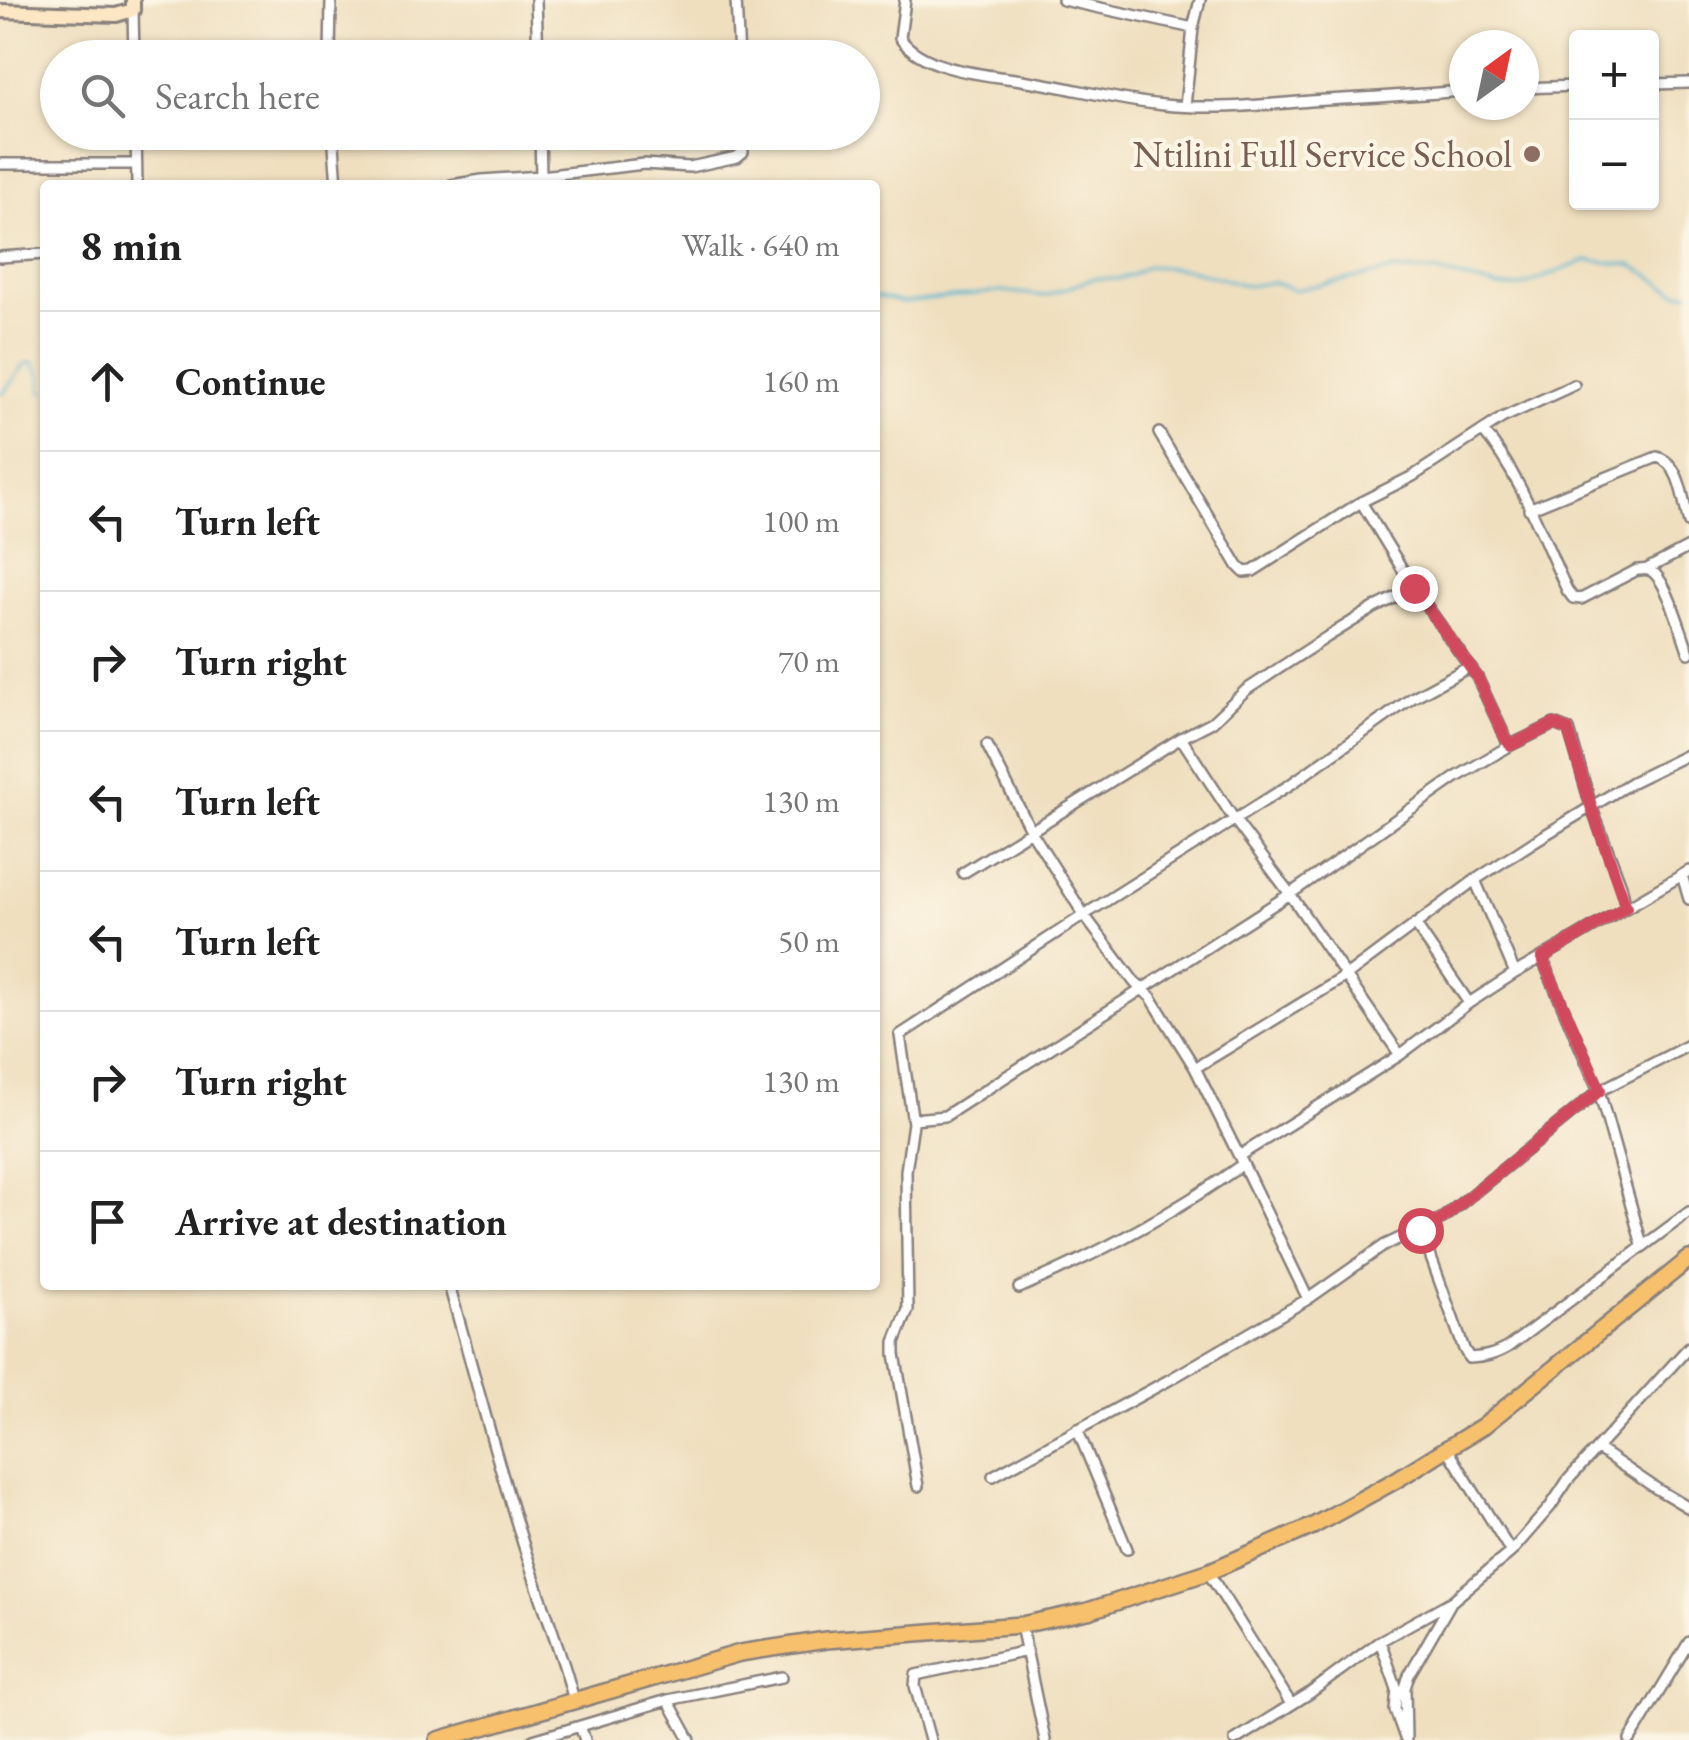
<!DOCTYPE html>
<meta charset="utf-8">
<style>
body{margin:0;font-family:"EB Garamond",serif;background:#f6f6f6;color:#222}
.controls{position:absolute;right:30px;top:30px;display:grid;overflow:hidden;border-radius:10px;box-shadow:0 2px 8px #0004}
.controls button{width:90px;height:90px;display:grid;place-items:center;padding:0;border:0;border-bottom:2px solid #e0e0e0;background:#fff;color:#222;font:50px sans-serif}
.compass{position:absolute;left:1449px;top:30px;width:90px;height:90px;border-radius:50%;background:#fff;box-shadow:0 2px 8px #0004;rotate:33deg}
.stop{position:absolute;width:30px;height:30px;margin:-22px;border:8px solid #d1495b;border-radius:50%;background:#fff}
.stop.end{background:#d1495b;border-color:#fff;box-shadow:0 2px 10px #0008}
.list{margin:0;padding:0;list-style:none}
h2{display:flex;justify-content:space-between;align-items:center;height:130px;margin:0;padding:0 40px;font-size:42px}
h2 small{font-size:32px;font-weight:400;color:#767676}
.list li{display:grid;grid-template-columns:65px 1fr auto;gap:30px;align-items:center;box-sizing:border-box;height:140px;padding:0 40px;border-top:2px solid #e0e0e0}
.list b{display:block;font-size:38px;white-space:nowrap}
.list em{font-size:32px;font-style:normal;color:#767676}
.icon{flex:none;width:55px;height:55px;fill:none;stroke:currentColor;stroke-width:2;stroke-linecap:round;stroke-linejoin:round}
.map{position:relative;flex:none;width:1689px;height:1740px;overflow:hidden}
.search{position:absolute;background:#fff;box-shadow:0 2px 8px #0004;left:40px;top:40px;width:840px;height:110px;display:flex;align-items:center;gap:25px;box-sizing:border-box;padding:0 35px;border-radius:55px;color:#767676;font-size:38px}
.panel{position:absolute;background:#fff;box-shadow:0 2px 8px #0004;left:40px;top:180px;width:840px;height:1110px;border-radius:10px}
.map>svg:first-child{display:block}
</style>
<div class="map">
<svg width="1689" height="1740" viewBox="0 0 1689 1740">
<rect width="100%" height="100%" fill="#fcf5e5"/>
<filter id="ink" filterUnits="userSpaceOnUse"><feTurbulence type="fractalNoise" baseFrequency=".01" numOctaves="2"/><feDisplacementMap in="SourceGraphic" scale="20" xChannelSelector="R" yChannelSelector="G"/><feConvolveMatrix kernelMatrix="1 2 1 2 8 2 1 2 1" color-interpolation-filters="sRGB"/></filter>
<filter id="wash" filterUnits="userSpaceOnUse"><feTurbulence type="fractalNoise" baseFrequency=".0048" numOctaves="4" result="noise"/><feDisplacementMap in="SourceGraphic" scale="40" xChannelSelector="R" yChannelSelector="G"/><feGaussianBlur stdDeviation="2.25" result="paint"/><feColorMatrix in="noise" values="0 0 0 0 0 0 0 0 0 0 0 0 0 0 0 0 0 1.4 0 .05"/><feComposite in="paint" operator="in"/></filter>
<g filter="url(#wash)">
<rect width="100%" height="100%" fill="#efdfbf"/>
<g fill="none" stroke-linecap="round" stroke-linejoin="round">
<path stroke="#53b5d2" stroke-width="2.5" d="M875,296l28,7 99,-12 43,5 50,-18 22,1 15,-4 16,-9 39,3 61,17 25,-4 21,8 101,-20 43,2 60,15h22l67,-27 44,5 17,9 16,12 16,7 9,-1
M0,393l4,-1 22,-29h8l7,13v14l4,2"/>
</g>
</g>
<g filter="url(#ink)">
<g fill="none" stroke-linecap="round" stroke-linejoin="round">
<defs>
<path id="street" d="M536,0l2,58
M736,0l3,58
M905,0l-5,38c24,34 90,37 128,43 45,7 91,20 136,24 49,5 98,0 146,-4 52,-3 103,-6 154,-10
M1063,0l130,28
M133,10l1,48
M330,58l1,-58
M1652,84l37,-1
M1524,88l52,-2
M1185,106l8,-78 7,-28
M136,132l1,53
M333,132l4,53
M540,132l1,44
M0,164h136
M451,185l31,-5 59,-4 103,-12 46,3 47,-10 6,-5v-20
M0,257l45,-3
M1483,431c37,42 60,108 84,159l6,8 8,1 56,-29c7,0 10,-2 16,2 15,12 29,62 36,81
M1159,433l79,133 6,6 9,-1 108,-69 52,-26 89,-58 72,-33
M1361,502l53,86 63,89 29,62 5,6 43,-21 15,6 22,76 30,79 5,22
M1529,509l128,-52c24,6 26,45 32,66
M1647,569l42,-22
M1181,738l53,81 56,75 110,161
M987,745l44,86 53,84 51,68 16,14 44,71 48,96 65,135
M963,873l218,-135 31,-16 34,-32 81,-53 47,-29 40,-20
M1682,875l7,24
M1475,880l40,93
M1415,924l54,79
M1542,958l57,133 43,154
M1195,1068l151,-92 129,-96 60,-39 97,-59 57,-28
M913,1119l32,-3 345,-222 165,-116 56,-33
M1239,1156l161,-101 69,-52 46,-30 174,-102
M1421,1230l43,119 5,9c16,-1 25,-3 39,-11l181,-135
M449,1285c27,94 51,190 82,283 14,45 32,87 43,133
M1019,1288c79,-34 154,-74 224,-124
M1077,1429l50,120
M1447,1448l64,104
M1598,1449l59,40 32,19
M993,1476l176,-96 139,-81 77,-54 58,-27 156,-127 90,-46
M918,1486l-23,-132v-12l13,-32 -2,-139 7,-48 -13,-88 184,-120 207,-131 121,-86 57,-31
M1208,1572l83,132
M1021,1625l24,115
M1380,1641l17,48 -2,21 10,28
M668,1700l22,40
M580,1726l5,14
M533,1740l135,-40 114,-23
M930,1740l-15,-54 1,-11 111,-24
M1235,1740l75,-47 70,-52 72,-40 59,-49 39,-45 18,-27 121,-133
M1406,1740l-1,-52 4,-13 41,-71
M1630,1740l59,-98"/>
<path id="secondary" d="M0,11l116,4 17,-5v-10"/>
<path id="highway" d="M438,1740l302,-87 86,-13 195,-15 67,-14 120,-39 105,-46 83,-46 87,-54 206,-167"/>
</defs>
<use href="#street" stroke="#88807d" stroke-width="14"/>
<use href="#secondary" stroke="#88807d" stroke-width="18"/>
<use href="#highway" stroke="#88807d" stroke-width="20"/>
<use href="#street" stroke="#fff" stroke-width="9"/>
<use href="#secondary" stroke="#fce6c4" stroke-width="12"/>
<use href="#highway" stroke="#f7c06c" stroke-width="15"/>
</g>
</g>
<g fill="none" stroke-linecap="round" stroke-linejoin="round" filter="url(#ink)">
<path stroke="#d1495b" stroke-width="12" d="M1414,588l63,89 29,62 5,6 43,-21 14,6 23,76 35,101 -84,51 58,132 -157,128 -23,12"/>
</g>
<circle fill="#8d6e63" stroke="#fcf5e5" stroke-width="4" cx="1532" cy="154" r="10"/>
<g text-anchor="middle" stroke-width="8" stroke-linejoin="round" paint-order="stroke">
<g font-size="38" fill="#785e54" stroke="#fcf5e5" text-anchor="end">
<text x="1512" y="167">Ntilini Full Service School</text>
</g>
</g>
</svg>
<div class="controls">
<button>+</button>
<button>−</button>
</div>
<svg class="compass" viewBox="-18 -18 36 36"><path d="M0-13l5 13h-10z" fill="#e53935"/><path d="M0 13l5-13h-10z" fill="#767676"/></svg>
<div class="stop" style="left:1420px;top:1230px"></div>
<div class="stop end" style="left:1414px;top:588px"></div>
<div class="search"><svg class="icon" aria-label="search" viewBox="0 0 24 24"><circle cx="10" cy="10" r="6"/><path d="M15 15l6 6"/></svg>Search here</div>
<section class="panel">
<h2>8 min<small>Walk · 640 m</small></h2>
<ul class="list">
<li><svg class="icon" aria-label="ahead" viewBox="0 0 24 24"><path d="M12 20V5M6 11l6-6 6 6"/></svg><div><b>Continue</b></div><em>160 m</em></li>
<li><svg class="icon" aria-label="left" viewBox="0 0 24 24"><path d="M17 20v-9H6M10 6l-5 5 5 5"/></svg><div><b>Turn left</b></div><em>100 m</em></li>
<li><svg class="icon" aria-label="right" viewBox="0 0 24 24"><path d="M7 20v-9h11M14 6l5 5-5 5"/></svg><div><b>Turn right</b></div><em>70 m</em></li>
<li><svg class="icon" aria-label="left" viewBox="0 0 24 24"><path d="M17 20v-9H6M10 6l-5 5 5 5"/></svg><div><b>Turn left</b></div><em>130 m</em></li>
<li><svg class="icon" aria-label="left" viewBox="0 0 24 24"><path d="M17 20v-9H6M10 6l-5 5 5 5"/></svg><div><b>Turn left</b></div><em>50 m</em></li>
<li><svg class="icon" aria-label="right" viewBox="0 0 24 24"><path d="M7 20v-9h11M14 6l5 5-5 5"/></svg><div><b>Turn right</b></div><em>130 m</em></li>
<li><svg class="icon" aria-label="arrive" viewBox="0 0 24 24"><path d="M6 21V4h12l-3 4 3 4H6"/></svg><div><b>Arrive at destination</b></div></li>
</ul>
</section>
</div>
